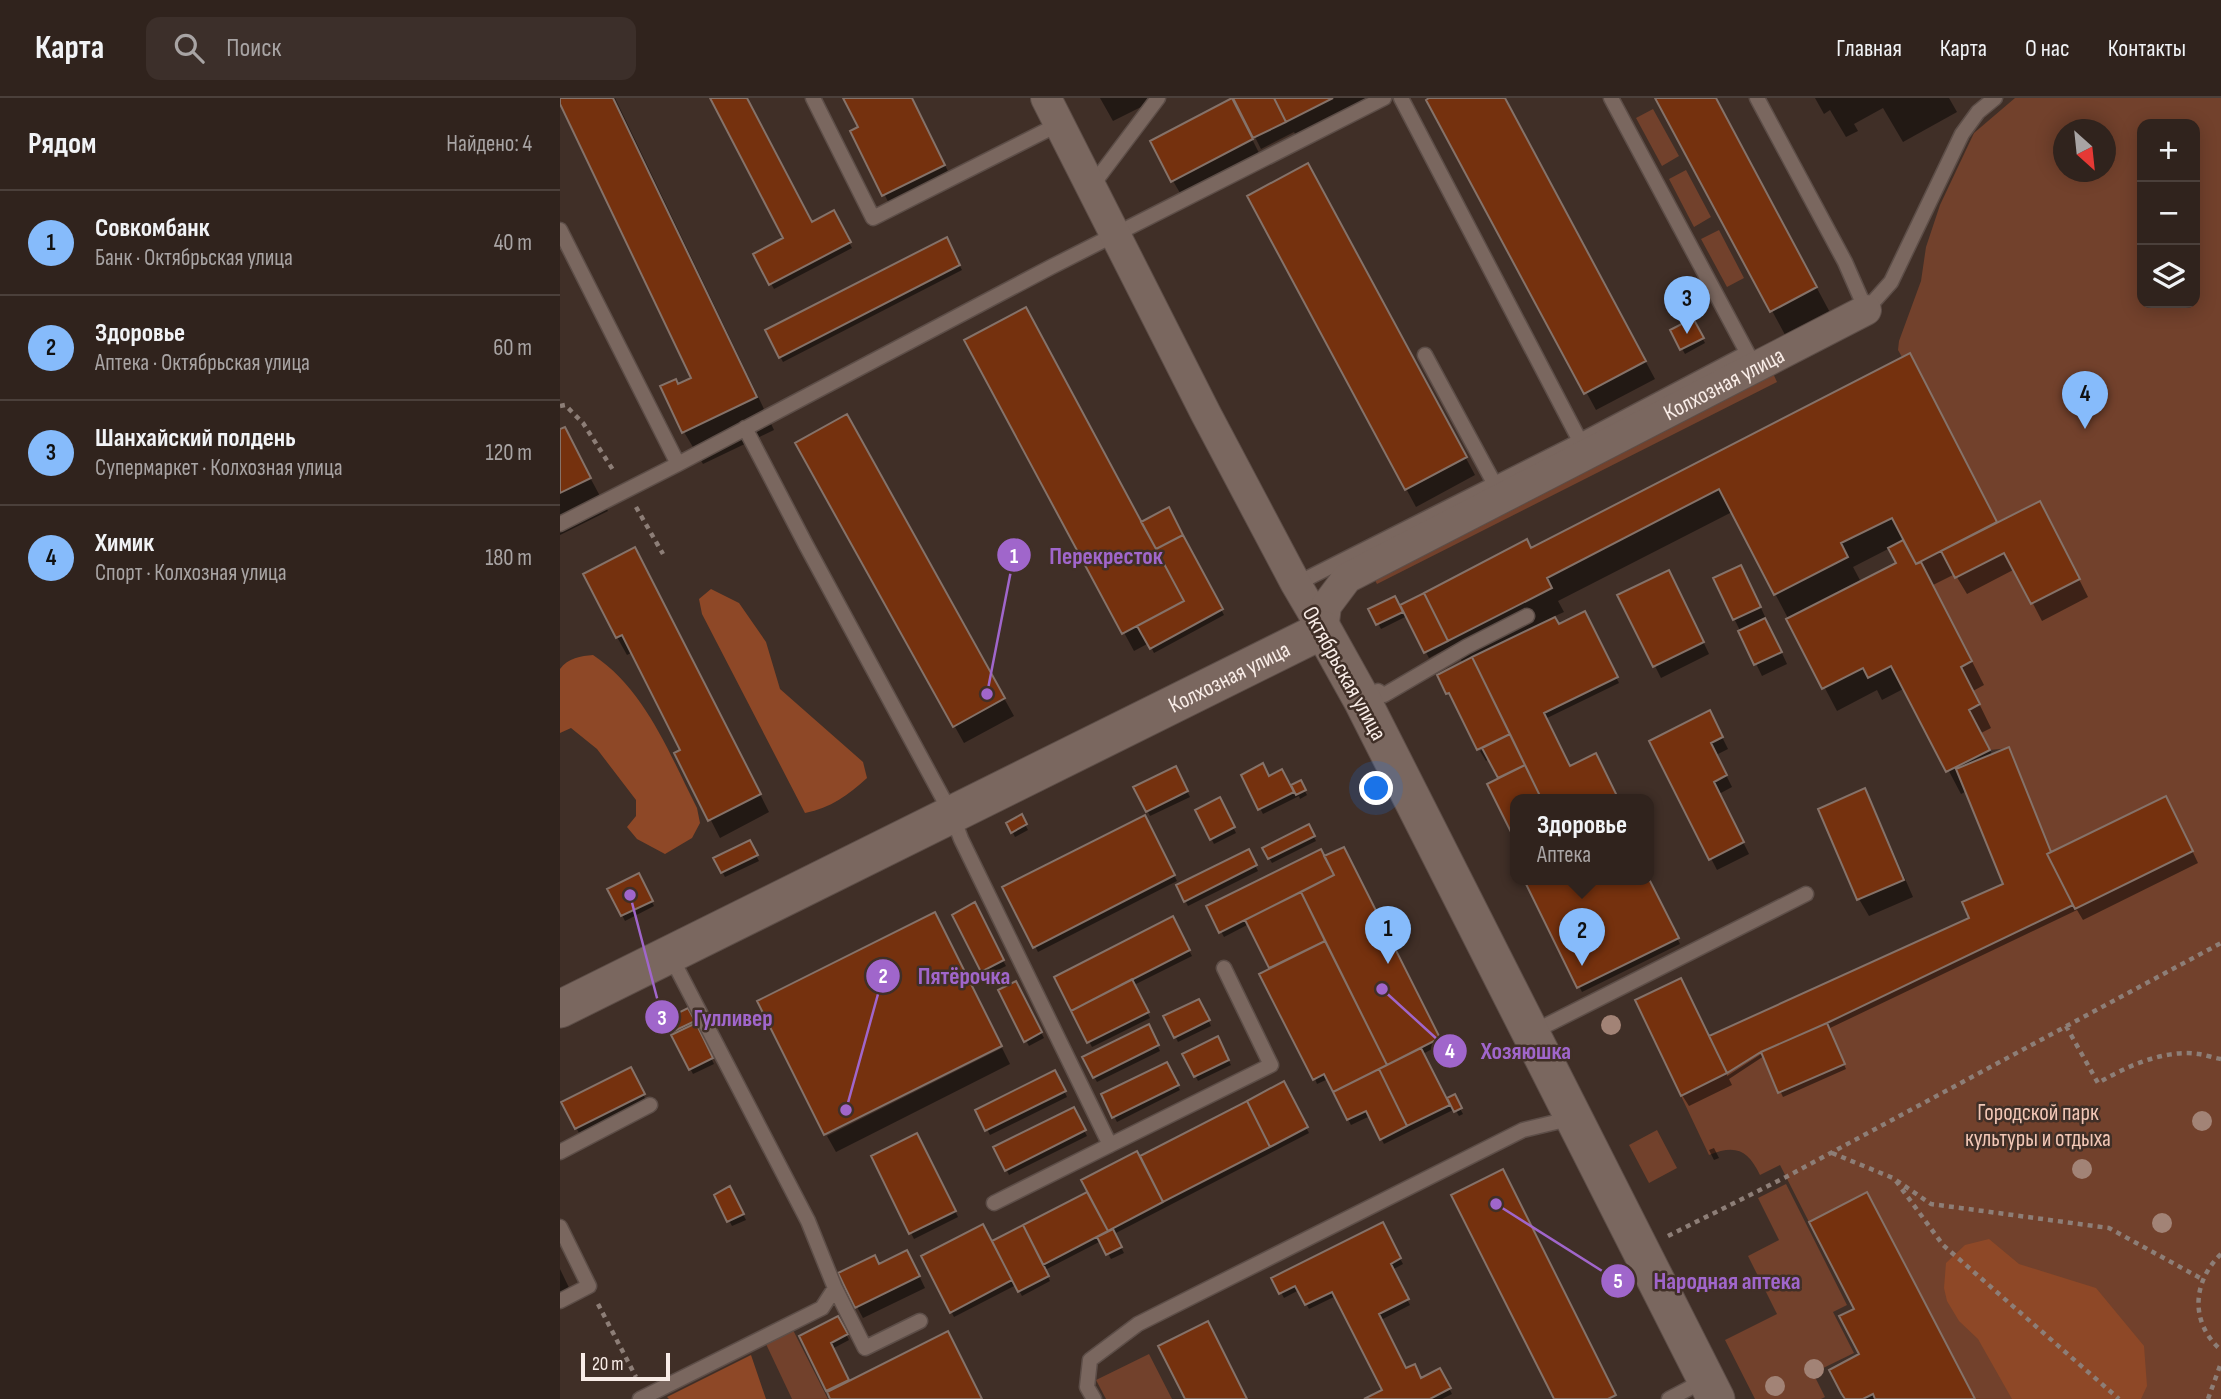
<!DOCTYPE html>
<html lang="ru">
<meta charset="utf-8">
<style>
body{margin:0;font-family:"Sofia Sans Condensed",sans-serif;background:#3c2f2a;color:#f1f3f6}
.controls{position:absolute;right:21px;top:21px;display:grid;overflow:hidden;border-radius:14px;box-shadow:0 4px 18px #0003}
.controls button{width:63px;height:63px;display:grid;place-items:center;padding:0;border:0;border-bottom:2px solid #4b403b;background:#30231d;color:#f1f3f6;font:35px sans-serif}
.compass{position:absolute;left:1493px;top:21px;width:63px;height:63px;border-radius:50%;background:#30231d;box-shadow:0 4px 18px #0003;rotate:153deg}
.scale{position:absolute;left:21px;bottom:18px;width:89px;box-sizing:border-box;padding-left:7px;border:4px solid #f8ece7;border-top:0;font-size:19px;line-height:24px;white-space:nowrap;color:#f8ece7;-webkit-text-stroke:5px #402f27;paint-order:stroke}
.you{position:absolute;left:817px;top:691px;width:24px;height:24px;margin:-18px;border:5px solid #fff;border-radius:50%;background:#1a73e8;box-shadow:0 0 0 10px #1a73e833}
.badge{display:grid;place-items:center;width:46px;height:46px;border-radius:50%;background:#86bbfb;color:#111;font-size:23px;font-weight:700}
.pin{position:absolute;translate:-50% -58px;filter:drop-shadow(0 2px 4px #0008)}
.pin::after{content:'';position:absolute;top:37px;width:24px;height:21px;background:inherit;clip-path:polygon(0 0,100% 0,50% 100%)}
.popup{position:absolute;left:950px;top:696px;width:144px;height:91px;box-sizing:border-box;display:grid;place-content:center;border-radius:14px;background:#30231d;filter:drop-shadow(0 2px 5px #0005);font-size:23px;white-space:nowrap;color:#a8a4a4}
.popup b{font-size:26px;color:#f1f3f6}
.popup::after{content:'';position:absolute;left:50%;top:100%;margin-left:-14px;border:14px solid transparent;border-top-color:#30231d}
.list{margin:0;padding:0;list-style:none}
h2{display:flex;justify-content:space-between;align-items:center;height:91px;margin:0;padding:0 28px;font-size:30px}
h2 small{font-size:23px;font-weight:400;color:#a8a4a4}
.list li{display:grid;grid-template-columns:46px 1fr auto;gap:21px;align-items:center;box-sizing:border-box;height:105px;padding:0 28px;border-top:2px solid #4b403b}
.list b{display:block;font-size:26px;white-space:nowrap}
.list p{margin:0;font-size:23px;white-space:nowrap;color:#a8a4a4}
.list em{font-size:23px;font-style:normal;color:#a8a4a4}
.icon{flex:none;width:38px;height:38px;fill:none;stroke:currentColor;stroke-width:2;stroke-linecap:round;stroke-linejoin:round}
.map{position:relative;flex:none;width:1661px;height:1301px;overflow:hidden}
header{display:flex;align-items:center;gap:42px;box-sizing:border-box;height:98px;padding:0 35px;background:#30231d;border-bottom:2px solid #4b403b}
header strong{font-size:33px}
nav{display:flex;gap:38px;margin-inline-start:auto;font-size:24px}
.search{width:490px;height:63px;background:#3c2f2a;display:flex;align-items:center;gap:18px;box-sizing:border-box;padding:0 24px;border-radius:14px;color:#a8a4a4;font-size:26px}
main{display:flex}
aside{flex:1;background:#30231d}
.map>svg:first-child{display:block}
</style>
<header>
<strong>Карта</strong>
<div class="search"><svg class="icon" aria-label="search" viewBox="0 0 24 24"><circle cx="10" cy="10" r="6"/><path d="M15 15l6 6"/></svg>Поиск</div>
<nav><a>Главная</a><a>Карта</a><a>О нас</a><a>Контакты</a></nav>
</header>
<main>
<aside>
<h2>Рядом<small>Найдено: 4</small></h2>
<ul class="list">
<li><span class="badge">1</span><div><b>Совкомбанк</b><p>Банк · Октябрьская улица</p></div><em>40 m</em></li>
<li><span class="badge">2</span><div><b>Здоровье</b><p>Аптека · Октябрьская улица</p></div><em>60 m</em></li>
<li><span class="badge">3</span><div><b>Шанхайский полдень</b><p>Супермаркет · Колхозная улица</p></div><em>120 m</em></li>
<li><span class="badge">4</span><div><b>Химик</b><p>Спорт · Колхозная улица</p></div><em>180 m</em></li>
</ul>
</aside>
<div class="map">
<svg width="1661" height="1301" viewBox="0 0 1661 1301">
<rect width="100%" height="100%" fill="#402f27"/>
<path fill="#72412c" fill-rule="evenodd" d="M1455,0h206v1301h-246l-108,-207 -58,30 -29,-57 -20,10c-12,-25 -24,-31 -51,-20l-28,-59 46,-23 34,-21 66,-29 246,-118 2,4 118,-58 -27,-55 -115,56 -42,-104 -19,2 -21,-40 11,-6 -19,-37 11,-6 -51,-99 20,-11 14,27 49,-25 27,51 49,-25 -40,-78 -43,21 -87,-169 -8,4 -4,-7 1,-9 22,-60 5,-34 14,-42 34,-72zM1582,26h53v179h-53zM1504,32h42v42h-42z
M1093,11l26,47 -17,10 -26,-48z
M1126,72l25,47 -17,10 -25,-48z
M1159,132l25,48 -17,9 -26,-48z
M1211,271l6,13 -400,202 -5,-10z
M1097,1032l20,38 -28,15 -20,-38z
M1226,1086l61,121 -14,7 21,41 -41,20 12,24 -4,2h-66l-30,-59 52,-26 -29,-58 31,-16 -21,-42z
M233,1232l35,69h-36l-26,-55z
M589,1256l23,45h-66l-10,-19z"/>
<path fill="#8e4827" d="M151,491l28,14 27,39 14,47 83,73 4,16c-19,17 -36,30 -62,35l-103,-199 -3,-15z
M33,557c52,34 77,100 104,153l3,15 -8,15 -27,16 -28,-15 -10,-12 9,-11v-16l-39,-51 -26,-21 -11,5v-64c8,-11 21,-13 33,-14z
M1429,1141l30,25 77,24 48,58 3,40 -6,13h-129l-34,-60 -19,-18 -12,-20 -3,-13 2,-25 19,-18z
M191,1257l15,44h-97l-2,-2z"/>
<path fill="#0007" fill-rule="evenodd" d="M0,0h55l159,332 -71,34 -19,-32 -6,-46 16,-7z
M152,0h34l66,126 21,-12 19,36 -78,41 -19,-35 30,-16z
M285,0h66l43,85 -60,30 -42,-81 8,-4z
M540,0h48l3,4 -38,19z
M675,0h141l-78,40 -4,-6 -33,17 -6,-12 -3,2 9,18 -78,41 -10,-17 73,-61z
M873,0h71l151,281 -59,31 -168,-309z
M1097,0h58l119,222 -44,24z
M1255,0h134l8,14 -54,30 -20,-34 -29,16 4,7 -12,6 -16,-27 -6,4z
M758,85l157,292 -59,32 -167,-310z
M386,142l16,30 -179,92 -16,-31z
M1133,222l12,23 -20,11 -13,-23z
M406,243l175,183 27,-14 56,105 -70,38 -5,-10 -15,8z
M1362,280l76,146 51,-4 39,77 -46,24 -27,-52 -48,25 -12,-20 -22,11 51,100 -11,6 18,37 -10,5 12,23 18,-1 40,99 121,-45 26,54 -115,57 -6,-10 -249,119 18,40 -63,28 -19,-41 -35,23 3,6 -43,21 -7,-11 28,-57 262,-119 33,-34 -38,-94 -6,3 -56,-106 -23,12 -5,-10 -40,21 -105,-199 -174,89 6,11 -11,5 5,9 26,-13 35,70 -74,36 25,50 47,31 -117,-21 -10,-21 -4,3 -6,-10 5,-3 -37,-55 15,-29 -10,-19 -24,13 -22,-42 -26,13 -10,-19 28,-2 127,-66 5,8zM1330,450l8,16 -37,18 -8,-15zM916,571l39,72 -3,1zM1207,948l2,3 -42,27v-4z
M286,318l168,300 -50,27 -167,-299z
M4,331l44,82 -48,24v-104z
M85,469l124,245 -49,26 -43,-84 6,-3 -50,-99 -6,3 -10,-18z
M1187,480l40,86 -25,12 -47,-97z
M1115,485l34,71 -48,24 -41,-82z
M1155,625l13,26 -12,6 16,32 -13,7 30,60 -32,16 -66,-128z
M618,675l12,24 -40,19 -14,-28z
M683,677l26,3 21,9 10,-5 7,13 -7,4 -1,-3 -36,18z
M1304,692l10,18 39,89 -44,19 -10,-17z
M660,702l16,33 -22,11 -17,-34z
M461,719l7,13 -13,7 -7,-14z
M584,719l33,64 -139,71 -33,-64z
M749,729l7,14 -44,22 -8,-14z
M189,744l10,19 -34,16 -10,-19z
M784,751l97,195 -18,10 23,47 8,-4 9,17 -4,2 -4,-7 -71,35 -14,-28 -19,9 -23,-46 -11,5 -45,-115 -23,-45 -25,13 -16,-30z
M688,753l10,20 -70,35 -10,-20z
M1088,781l32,65 -98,48 -56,-112z
M81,782l13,26 -29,15 -16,-32z
M414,807l32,61 -20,10 -32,-61z
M612,821l20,37 -58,29 16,33 -58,29 -36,-70z
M455,885l29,55 -15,8 -29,-55z
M639,903l12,25 -33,16 -12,-25z
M130,917l24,49 -21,10 -27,-53z
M588,928l12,25 -63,31 -13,-24z
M657,941l14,26 -33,16 -13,-26z
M442,950l8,16 -174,88 -9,-16z
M606,966l14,26 -63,32 -14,-27z
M70,971l16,31 -67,33 -16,-31z
M495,974l12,25 -77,38 -13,-25z
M723,985l26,50 -195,101 10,19 -13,6 -10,-18 -56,29 5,11 -28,15 -6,-11 -62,32 -31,-60 68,-13 99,-51 49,-35z
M513,1012l14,26 -78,39 -13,-27z
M357,1037l41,82 -44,22 -41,-82z
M1154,1050l5,10 -5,2 -5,-10z
M170,1091l16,31 -14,6 -16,-30z
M822,1126l21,40 -11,6 18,35 -29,15 25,50 15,10 19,-9 12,23 -10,5h-74l16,-8 -48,-95 -27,13 -10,-19 -15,8 -10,-19z
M353,1165l12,25 -62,30 -6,-11 22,-41z
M0,1171l14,29 -14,7z
M278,1220l11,22 -17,9 17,33 111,-26 22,43h-150l-31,-62z
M1272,1272l142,29h-127z"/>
<path fill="#75310e" stroke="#857269" stroke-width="2" d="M0,0h53l144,299 -75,36 -22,-47 16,-7 2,5 13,-6 -131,-274z
M150,0h37l65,124 22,-12 17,32 -82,43 -16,-31 30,-16z
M283,0h69l33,67 -63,31 -32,-65 8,-4z
M672,0l21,41 -82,43 -21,-41z
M673,0h41l12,24 -33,16z
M714,0h59l-47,24z
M869,0h76l141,263 -62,33 -158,-294z
M1095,0h61l101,189 -47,25z
M748,65l159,294 -62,33 -158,-294z
M387,139l13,28 -181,93 -14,-28z
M466,209l158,294 -62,33 -158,-294z
M1133,220l11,20 -24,12 -10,-20z
M1350,255l87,169 -81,42 -24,-46 -51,25 7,14 -74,38 -55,-106 -172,89 5,10 -104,53 -24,-48 103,-54 4,9z
M287,316l158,284 -52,29 -158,-284z
M5,329l26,51 -31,15v-64z
M1480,403l40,78 -49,25 -27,-51 -49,25 -14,-27z
M609,409l14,28 -27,14 -15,-27z
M623,437l40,74 -73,40 -13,-23 47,-25 -28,-52z
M1343,442l13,24 5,-2 51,99 -11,6 19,37 -11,6 21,40 -44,22 -55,-106 -23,12 -5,-10 -41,21 -36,-70 110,-56 -8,-15z
M75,449l126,247 -53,27 -34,-68 6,-3 -58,-115 -6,3 -33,-64z
M1181,467l20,42 -28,13 -20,-42z
M1109,472l35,72 -51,25 -36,-72z
M864,495l24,48 -24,12 -24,-48z
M835,498l8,16 -27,13 -8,-16z
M1025,513l33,66 -74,36 26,53 26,-13 23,47h-77l-70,-143 83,-40 4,7z
M1205,520l17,34 -28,13 -16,-34z
M912,559l38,77 -33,16 -28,-57 -3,1 -9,-19z
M1150,612l13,27 -12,6 16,32 -13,7 30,60 -35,18 -60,-119z
M950,636l15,31 -27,13 -16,-30z
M1449,649l42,105 -4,2 26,51 -246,118 -66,29 -34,21 -18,-37 260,-118 -7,-16 41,-18 -47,-115z
M703,665l6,13 13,-7 12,23 -36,18 -17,-35z
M965,667l17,35h-26v42l-29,-58z
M616,668l12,25 -42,21 -13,-25z
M741,682l5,10 -10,5 -5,-10z
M1305,690l39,92 -47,20 -39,-91z
M1606,698l27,55 -118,58 -28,-55z
M660,699l15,30 -25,13 -15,-30z
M462,716l5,10 -16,9 -5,-10z
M585,717l30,60 -142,73 -31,-61z
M749,726l6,12 -47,23 -6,-11z
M190,742l8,15 -37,18 -8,-15z
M784,749l96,191 -53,27 -86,-173 33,-17 -10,-19z
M689,751l8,16 -73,37 -8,-17z
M761,751l13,26 -115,58 -13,-27z
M79,775l14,28 -32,15 -14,-27z
M1088,779l31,61 -102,50 -53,-108h124z
M741,794l24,49 -56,27 -24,-48z
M415,804l29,58 -23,12 -29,-57z
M375,814l67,134 -178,89 -67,-134z
M613,818l17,34 -119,61 -17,-34z
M765,843l62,124 -54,27 -9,-18 -11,6 -54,-106z
M1121,880l46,95 -46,23 -46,-96z
M572,881l17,33 -62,31 -16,-32z
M456,883l26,51 -18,10 -26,-52z
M639,901l11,21 -36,18 -11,-22z
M128,910l7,13 -25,12 -6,-13z
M136,925l17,35 -24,12 -18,-35z
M1267,925l18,41 -67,29 -17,-41z
M589,926l10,21 -66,33 -11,-21z
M658,938l11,24 -35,17 -12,-23z
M861,950l29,57 -43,21 -28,-57z
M607,964l12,23 -67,33 -11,-24z
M71,969l14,27 -70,35 -14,-27z
M819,971l28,57 -27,14 -14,-29 -19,9 -14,-28z
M495,972l11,21 -81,40 -10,-21z
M724,983l24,46 -38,20 -23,-46z
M895,996l7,14 -8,4 -7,-14z
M687,1003l23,46 -107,55 -23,-46z
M514,1009l12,23 -81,41 -12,-24z
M357,1035l39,78 -47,23 -38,-78z
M577,1053l26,51 -55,29 -27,-51z
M943,1071l113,226 -8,4h-54l-103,-204z
M170,1088l14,28 -17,8 -13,-27z
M527,1094l21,39 -65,34 -20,-40z
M1307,1094l45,86 63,121h-100l-2,-5 -10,5h-18l-4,-6 -12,-23 30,-16 -20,-38 15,-7 -45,-87z
M823,1124l18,36 -10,6 18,35 -30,15 27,54 9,-4 6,14 19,-10 11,20 -21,11h-66l18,-9 -50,-98 -27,13 -10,-19 -16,8 -8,-16z
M423,1126l29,56 -62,33 -29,-57z
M463,1127l26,51 -31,16 -26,-51z
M553,1131l9,18 -16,8 -9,-18z
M347,1152l13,26 -65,32 -17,-35 37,-18 4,9z
M278,1218l10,18 -17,9 18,37 -23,11 -27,-55z
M648,1223l39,78h-62l-27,-53z
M388,1233l34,68h-152l-3,-7z"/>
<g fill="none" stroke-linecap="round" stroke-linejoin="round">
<defs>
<path id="service" d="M253,0l60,120 186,-94
M1051,0l145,271
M1197,0l88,164 21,48 25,-28 71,-148 16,-22 17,-14
M531,89l67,-89
M0,132l118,234
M865,257l69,128
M185,330l61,117 146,270 9,24 149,306 161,-80 -47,-97
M1020,343l167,-88
M0,426l118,-60 373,-197 333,-169
M736,486l284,-143 -179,-343
M803,601l15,-8 6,4 82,-48 61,-31
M971,935l275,-139
M0,1054l90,-47
M434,1105l116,-58
M0,1129l29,59 -29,15
M275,1190l30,60 55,-27
M80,1301l182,-91 13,-20 -27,-67 -138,-266
M534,1301l-7,-12 3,-27 48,-36 385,-194 50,-12
M1109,1301l36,-19"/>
<g id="minor">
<path d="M486,0l160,316 90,170 27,46"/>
<path id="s1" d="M763,532l3,-24 21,-28 519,-268"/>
</g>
<g id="tertiary">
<path id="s2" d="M0,911l763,-379 39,70 354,699"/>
</g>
</defs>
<use href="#service" stroke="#5d4e48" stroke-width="17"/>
<use href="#minor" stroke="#5d4e48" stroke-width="32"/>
<use href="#tertiary" stroke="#5d4e48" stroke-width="39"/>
<path stroke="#8d7e77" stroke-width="4.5" stroke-dasharray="5 5" stroke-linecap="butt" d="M0,308l5,-1 18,18 32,50
M76,409l27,47
M1506,928l32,57c29,-17 67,-34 101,-29 7,1 15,4 22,5
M1272,1055l61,25 38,26 178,24 93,51
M1336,1083l47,64 176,154
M1108,1138l118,-59 435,-234
M1661,1156c-29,28 -31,69 0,96
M38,1206l38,73
M1648,1301l13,-36"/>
<use href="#service" stroke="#7a675f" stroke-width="14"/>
<use href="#minor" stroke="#7a675f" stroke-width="30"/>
<use href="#tertiary" stroke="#7a675f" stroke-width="37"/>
</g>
<g fill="#a28376">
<circle cx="1051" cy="927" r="10"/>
<circle cx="1642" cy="1023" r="10"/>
<circle cx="1522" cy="1071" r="10"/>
<circle cx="1602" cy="1125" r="10"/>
<circle cx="1254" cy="1271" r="10"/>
<circle cx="1215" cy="1288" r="10"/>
</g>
<g text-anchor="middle" stroke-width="5" stroke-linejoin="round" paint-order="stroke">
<g font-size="23" fill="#f8ece7" stroke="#402f27">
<text dy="8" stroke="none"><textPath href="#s1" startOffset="483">Колхозная улица</textPath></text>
<text transform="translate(785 575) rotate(61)" y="8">Октябрьская улица</text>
<text dy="8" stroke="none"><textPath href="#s2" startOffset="747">Колхозная улица</textPath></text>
</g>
<g font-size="23" fill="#f2c7b6" stroke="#402f27">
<text x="1478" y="1022">Городской парк<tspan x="1478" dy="26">культуры и отдыха</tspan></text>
</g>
</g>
<path fill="none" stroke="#a066cb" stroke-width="2.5" d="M427 596L454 457M286 1012L323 878M70 797L102 919M822 891L890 953M936 1106L1058 1183"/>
<g fill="#a066cb" stroke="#402f27" stroke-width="2.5">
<circle cx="427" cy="596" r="7"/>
<circle cx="286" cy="1012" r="7"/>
<circle cx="70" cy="797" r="7"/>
<circle cx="822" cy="891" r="7"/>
<circle cx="936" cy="1106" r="7"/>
<circle cx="454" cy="457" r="18"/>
<circle cx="323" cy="878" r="18"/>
<circle cx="102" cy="919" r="18"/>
<circle cx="890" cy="953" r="18"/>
<circle cx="1058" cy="1183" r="18"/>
</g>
<g font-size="21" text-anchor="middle" font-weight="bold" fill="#fff">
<text x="454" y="465">1</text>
<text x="323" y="885">2</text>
<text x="102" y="927">3</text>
<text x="890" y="960">4</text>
<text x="1058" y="1190">5</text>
</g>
<g font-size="24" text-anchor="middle" font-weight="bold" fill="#a066cb" stroke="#402f27" stroke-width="5" stroke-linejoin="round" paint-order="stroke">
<text x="546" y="466">Перекресток</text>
<text x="404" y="886">Пятёрочка</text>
<text x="173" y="928">Гулливер</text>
<text x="966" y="961">Хозяюшка</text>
<text x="1167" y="1191">Народная аптека</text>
</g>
</svg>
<div class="controls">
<button>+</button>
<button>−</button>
<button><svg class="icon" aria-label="layers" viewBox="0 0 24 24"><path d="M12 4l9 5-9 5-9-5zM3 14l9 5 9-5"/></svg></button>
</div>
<svg class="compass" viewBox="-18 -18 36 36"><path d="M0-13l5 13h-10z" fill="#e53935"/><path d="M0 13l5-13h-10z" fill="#a8a4a4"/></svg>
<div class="scale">20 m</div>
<div class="you"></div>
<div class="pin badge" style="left:828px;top:866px">1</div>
<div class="pin badge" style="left:1022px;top:868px">2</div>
<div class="popup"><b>Здоровье</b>Аптека</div>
<div class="pin badge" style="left:1127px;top:236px">3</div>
<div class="pin badge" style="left:1525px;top:331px">4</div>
</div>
</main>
